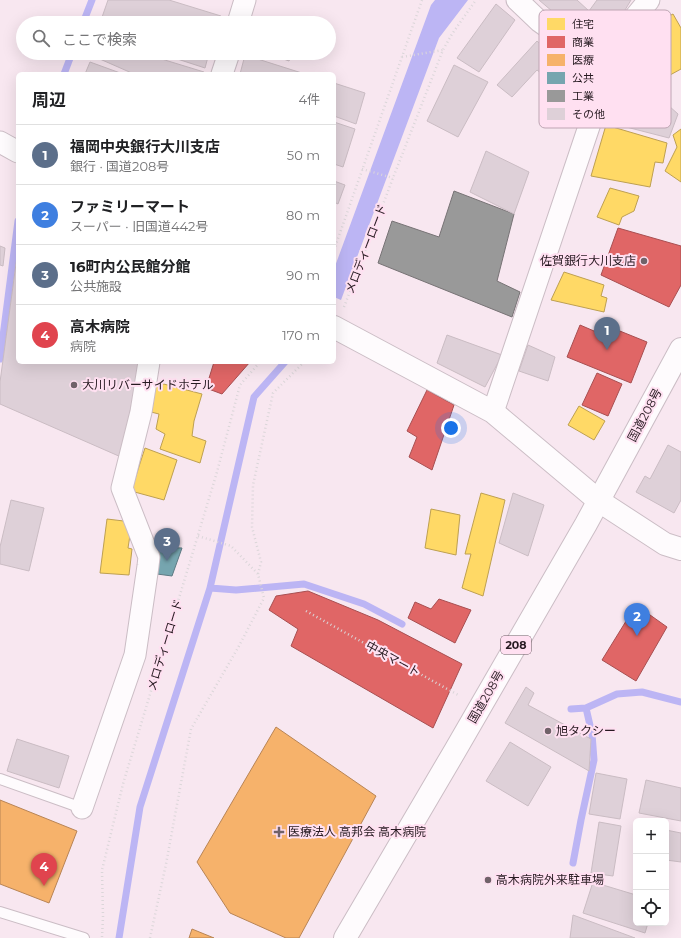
<!DOCTYPE html>
<html lang="ja">
<meta charset="utf-8">
<style>
body{margin:0;font-family:Montserrat,"Noto Sans JP",sans-serif;background:#f6f6f6;color:#202124}
.controls{position:absolute;right:12px;bottom:12px;display:grid;overflow:hidden;border-radius:6px;box-shadow:0 4px 16px #0002}
.controls button{width:36px;height:36px;display:grid;place-items:center;padding:0;border:0;border-bottom:1px solid #e0e0e0;background:#fff;color:#202124;font:20px sans-serif}
.you{position:absolute;left:451px;top:428px;width:14px;height:14px;margin:-10px;border:3px solid #fff;border-radius:50%;background:#1a73e8;box-shadow:0 0 0 6px #1a73e833}
.badge{display:grid;place-items:center;width:26px;height:26px;border-radius:50%;background:#706269;color:#fff;font-size:13px;font-weight:700}
.pin{position:absolute;translate:-50% -33px;filter:drop-shadow(0 1px 2px #0008)}
.pin::after{content:'';position:absolute;top:21px;width:14px;height:12px;background:inherit;clip-path:polygon(0 0,100% 0,50% 100%)}
.list{margin:0;padding:0;list-style:none}
h2{display:flex;justify-content:space-between;align-items:center;height:52px;margin:0;padding:0 16px;font-size:17px}
h2 small{font-size:13px;font-weight:400;color:#757577}
.list li{display:grid;grid-template-columns:26px 1fr auto;gap:12px;align-items:center;box-sizing:border-box;height:60px;padding:0 16px;border-top:1px solid #e0e0e0}
.list b{display:block;font-size:15px;white-space:nowrap}
.list p{margin:0;font-size:13px;white-space:nowrap;color:#757577}
.list em{font-size:13px;font-style:normal;color:#757577}
.icon{flex:none;width:22px;height:22px;fill:none;stroke:currentColor;stroke-width:2;stroke-linecap:round;stroke-linejoin:round}
.map{position:relative;flex:none;width:681px;height:938px;overflow:hidden}
.search{position:absolute;background:#fff;box-shadow:0 4px 16px #0002;left:16px;top:16px;width:320px;height:44px;display:flex;align-items:center;gap:10px;box-sizing:border-box;padding:0 14px;border-radius:22px;color:#757577;font-size:15px}
.panel{position:absolute;background:#fff;box-shadow:0 4px 16px #0002;left:16px;top:72px;width:320px;height:292px;border-radius:6px}
.map>svg:first-child{display:block}
</style>
<div class="map">
<svg width="681" height="938" viewBox="0 0 681 938">
<rect width="100%" height="100%" fill="#f8e7f0"/>
<path fill="#bcb5f4" d="M435,0h33l-29,38 -98,262 -7,-3v-28l97,-264z"/>
<path fill="#ffd966" stroke="#bea051" d="M673,14l8,14v41l-31,17 -15,-22 24,-12 -13,-25z
M606,125l61,18 -4,20 -8,-1 -5,25 -59,-11z
M681,129v53l-16,-11 12,-24 -4,-12z
M610,188l29,8 -5,15 -12,6 -3,8 -22,-8z
M564,272l40,13 -3,11 6,2 -3,14 -53,-12z
M21,362h76l-6,32 -72,-18z
M156,382l46,12 -8,27 -2,15 14,5 -6,22 -40,-14 5,-15 -9,-5 3,-15 -8,-2z
M579,406l26,15 -11,19 -26,-15z
M145,448l32,12 -13,40 -33,-9z
M481,493l24,7 -22,96 -21,-8 9,-34h-6z
M431,509l29,6 -4,40 -31,-7z
M107,519l25,3 -4,26 4,1 -3,26 -29,-2z"/>
<path fill="#e06666" stroke="#a84f51" d="M618,228l63,18v39l-12,22 -68,-32z
M580,325l21,9 4,-9 42,17 -16,41 -64,-26z
M214,362h36l-28,32 -16,-6z
M597,373l25,11 -14,32 -26,-11z
M427,390l27,15 -22,65 -23,-13 8,-20 -10,-6z
M308,591l70,29 84,44 -29,64 -142,-82 7,-17 -29,-19 7,-14z
M439,599l32,11 -16,33 -47,-25 7,-16 16,7z
M636,605l31,22 -31,54 -34,-21z"/>
<path fill="#f6b26b" stroke="#b88455" d="M276,727l100,69 -77,142h-13l-56,-25 -33,-51z
M0,800l77,31 -28,72 -49,-19z
M192,929l22,9h-25z"/>
<path fill="#76a5af" stroke="#5e7b84" d="M157,547l25,1 -10,28 -15,-2z"/>
<path fill="#999" stroke="#777375" d="M454,191l60,23 -17,67 23,11 -8,25 -134,-54 14,-42 47,16z"/>
<g fill="none" stroke-linecap="round" stroke-linejoin="round">
<path stroke="#bcb5f4" stroke-width="7" d="M83,23l9,-23
M64,74l8,-21
M0,359l18,-138
M210,588l26,2 68,-6 60,20 38,20
M571,709l15,-1
M573,863l8,-43 13,-60 -2,-26 -6,-26 31,-14 25,-2 39,10
M119,938l21,-131 70,-219 44,-191 31,-35"/>
</g>
<path fill="#ded0d8" stroke="#cabcc3" d="M108,0h61l52,16 -2,7h-119z
M539,0h38l12,11 8,-11h34l-18,30 -7,-4 -13,20z
M496,4l19,16 -36,52 -22,-14z
M537,41l33,30 8,36 -15,4 -12,-30 -14,-11 -25,27 -15,-12z
M94,53h48l62,19v2h-70l-41,-18z
M159,53h50l-4,15z
M267,53h25l-3,8z
M245,55l60,19h-65z
M90,62l33,12h-38z
M454,65l34,17 -30,55 -31,-16z
M334,83l31,10 -9,31 -22,-8z
M618,84l41,13 19,17 -9,24 -66,-17z
M334,122l21,7 -12,38 -9,-3z
M486,151l43,21 -15,42 -44,-22z
M334,181l11,4 -7,19 -4,-2z
M0,246l5,2 -2,18 -3,-1z
M18,249v113h122l-19,95 -121,-53v-22z
M447,335l55,20 -17,32 -48,-24z
M528,345l27,12 -7,24 -29,-10z
M668,445l13,7v48l-7,13 -38,-21 9,-16 5,3z
M513,493l31,12 -16,51 -29,-13z
M11,500l33,8 -15,63 -29,-7v-17z
M526,687l8,6 -6,12 63,34 -2,32 -84,-48z
M17,739l52,17 -10,32 -52,-17z
M510,742l41,25 -23,39 -42,-25z
M596,773l31,6 -7,40 -31,-5z
M646,780l35,8v33l-42,-8z
M599,822l22,4 -8,50 -22,-3z
M666,830l15,3v29l-15,-2z
M593,882l43,13v28h12l-3,10 -62,-20z
M573,915l62,23h-65z"/>
<g fill="none" stroke-linecap="round" stroke-linejoin="round">
<defs>
<path id="service" d="M0,779l82,29
M0,912l84,26"/>
<path id="minor" d="M517,0l22,21 69,49
M238,23l7,-23
M222,74l7,-21
M0,142l18,10
M493,412l115,-342 23,-48 18,-22
M82,808l53,-153 13,-89 1,-9 -27,-69 19,-76 8,-50"/>
<path id="tertiary" d="M334,327l159,85 106,89 66,43 16,5"/>
<path id="trunk" d="M345,938l111,-189 130,-225 95,-175"/>
</defs>
<use href="#service" stroke="#cbbdc5" stroke-width="12"/>
<use href="#minor" stroke="#cbbdc5" stroke-width="23"/>
<use href="#tertiary" stroke="#cbbdc5" stroke-width="24"/>
<use href="#trunk" stroke="#cbbdc5" stroke-width="24"/>
<path stroke="#dbd6d9" stroke-width="2.5" stroke-dasharray="1 3" stroke-linecap="butt" d="M402,57l41,-7
M362,169l31,9
M334,250l88,-250
M344,307l49,-129 50,-128 9,-16 24,-34
M258,574l3,-12 -9,-35 1,-42 20,-92 31,-31
M306,611l154,85
M102,937l1,-20 -1,-47 21,-86 94,-312 23,-87 20,-23
M150,938l16,-74 25,-135 48,-83 25,-48 -6,-24 -27,-28 -33,-10"/>
<use href="#service" stroke="#fefbfd" stroke-width="10"/>
<use href="#minor" stroke="#fefbfd" stroke-width="21"/>
<use href="#tertiary" stroke="#fefbfd" stroke-width="22"/>
<use href="#trunk" stroke="#fefbfd" stroke-width="22"/>
</g>
<g fill="#706269" stroke="#ffe0f1" stroke-width="1.5">
<circle cx="644" cy="261" r="4"/>
<circle cx="74" cy="385" r="4"/>
<circle cx="548" cy="731" r="4"/>
<path d="M277 826h4v4h4v4h-4v4h-4v-4h-4v-4h4z"/>
<circle cx="488" cy="880" r="4"/>
</g>
<g text-anchor="middle" stroke-width="4" stroke-linejoin="round" paint-order="stroke">
<rect fill="#ffe0f1" stroke="#68555f" stroke-width="1" x="501" y="636" width="30" height="18" rx="3"/>
<g font-size="11" font-weight="bold" fill="#271a21">
<text x="516" y="649">208</text>
</g>
<g font-size="12" fill="#271a21" stroke="#ffe0f1">
<text transform="translate(366 249) rotate(-69)" y="4">メロディーロード</text>
<text transform="translate(645 415) rotate(-62)" y="4">国道208号</text>
<text transform="translate(165 645) rotate(-73)" y="4">メロディーロード</text>
<text transform="translate(393 659) rotate(29)" y="4">中央マート</text>
<text transform="translate(486 697) rotate(-60)" y="4">国道208号</text>
</g>
<g font-size="12" fill="#271a21" stroke="#ffe0f1" text-anchor="start">
<text x="636" y="265" text-anchor="end">佐賀銀行大川支店</text>
<text x="82" y="389">大川リバーサイドホテル</text>
<text x="556" y="735">旭タクシー</text>
<text x="288" y="836">医療法人 高邦会 高木病院</text>
<text x="496" y="884">高木病院外来駐車場</text>
</g>
</g>
<rect x="539" y="10" width="132" height="118" rx="6" fill="#ffe0f1" stroke="#bea5b3" stroke-width="1"/>
<rect x="547" y="18" width="18" height="12" fill="#ffd966"/>
<rect x="547" y="36" width="18" height="12" fill="#e06666"/>
<rect x="547" y="54" width="18" height="12" fill="#f6b26b"/>
<rect x="547" y="72" width="18" height="12" fill="#76a5af"/>
<rect x="547" y="90" width="18" height="12" fill="#999"/>
<rect x="547" y="108" width="18" height="12" fill="#ded0d8"/>
<g font-size="11" fill="#271a21">
<text x="572" y="28">住宅</text>
<text x="572" y="46">商業</text>
<text x="572" y="64">医療</text>
<text x="572" y="82">公共</text>
<text x="572" y="100">工業</text>
<text x="572" y="118">その他</text>
</g>
</svg>
<div class="controls">
<button>+</button>
<button>−</button>
<button><svg class="icon" aria-label="locate" viewBox="0 0 24 24"><circle cx="12" cy="12" r="6"/><path d="M12 2v4M12 18v4M2 12h4M18 12h4"/></svg></button>
</div>
<div class="you"></div>
<div class="pin badge" style="left:607px;top:350px;background:#5c6f8a">1</div>
<div class="pin badge" style="left:637px;top:636px;background:#3f7fe0">2</div>
<div class="pin badge" style="left:167px;top:561px;background:#5c6f8a">3</div>
<div class="pin badge" style="left:44px;top:886px;background:#e0444e">4</div>
<div class="search"><svg class="icon" aria-label="search" viewBox="0 0 24 24"><circle cx="10" cy="10" r="6"/><path d="M15 15l6 6"/></svg>ここで検索</div>
<section class="panel">
<h2>周辺<small>4件</small></h2>
<ul class="list">
<li><span class="badge" style="background:#5c6f8a">1</span><div><b>福岡中央銀行大川支店</b><p>銀行 · 国道208号</p></div><em>50 m</em></li>
<li><span class="badge" style="background:#3f7fe0">2</span><div><b>ファミリーマート</b><p>スーパー · 旧国道442号</p></div><em>80 m</em></li>
<li><span class="badge" style="background:#5c6f8a">3</span><div><b>16町内公民館分館</b><p>公共施設</p></div><em>90 m</em></li>
<li><span class="badge" style="background:#e0444e">4</span><div><b>高木病院</b><p>病院</p></div><em>170 m</em></li>
</ul>
</section>
</div>
